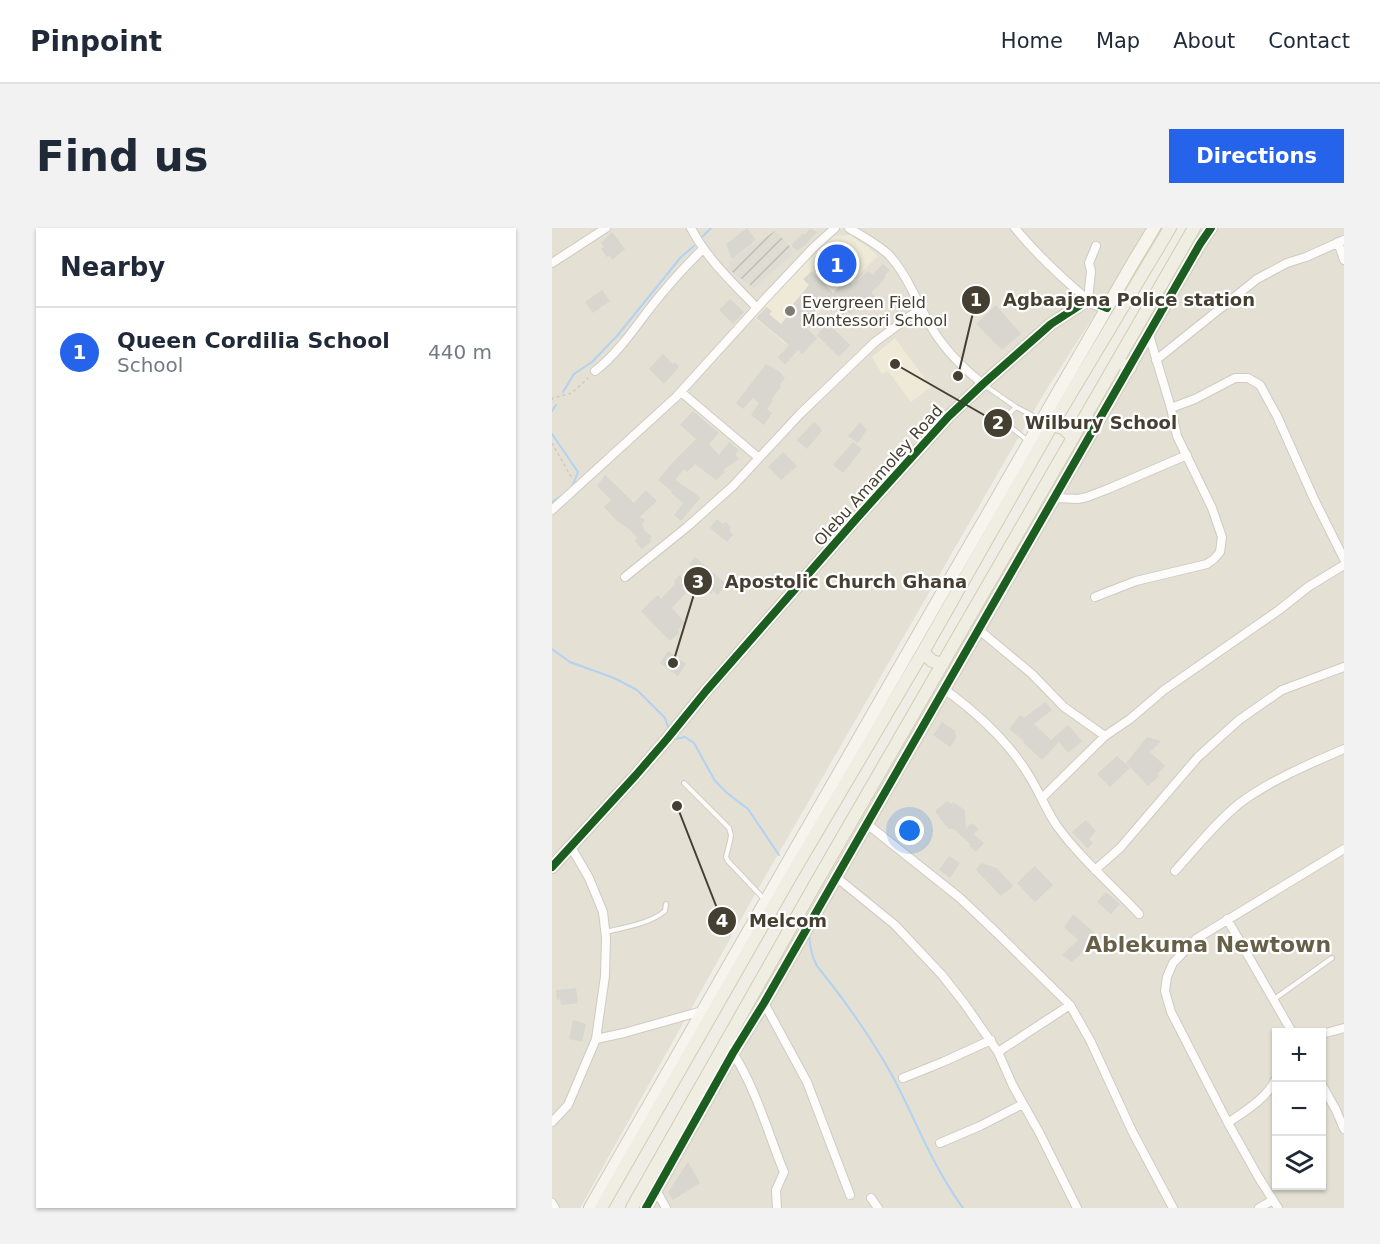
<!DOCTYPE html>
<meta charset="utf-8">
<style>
body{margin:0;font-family:"DejaVu Sans",sans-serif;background:#f2f2f3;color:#1f2937}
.controls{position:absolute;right:18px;bottom:18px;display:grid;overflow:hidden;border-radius:0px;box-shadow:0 2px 4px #0004}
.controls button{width:54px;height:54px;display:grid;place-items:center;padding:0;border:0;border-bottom:2px solid #e0e1e3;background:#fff;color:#1f2937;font:30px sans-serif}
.you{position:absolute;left:358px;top:603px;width:21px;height:21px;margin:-15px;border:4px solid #fff;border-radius:50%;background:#1a73e8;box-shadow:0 0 0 9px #1a73e833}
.badge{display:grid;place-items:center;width:39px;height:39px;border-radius:50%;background:#2563eb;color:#fff;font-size:20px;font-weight:700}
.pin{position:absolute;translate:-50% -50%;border:3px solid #fff;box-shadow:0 2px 6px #0006}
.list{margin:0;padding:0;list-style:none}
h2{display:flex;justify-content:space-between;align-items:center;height:78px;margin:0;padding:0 24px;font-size:26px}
h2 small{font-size:20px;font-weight:400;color:#747a83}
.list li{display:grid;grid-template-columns:39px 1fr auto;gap:18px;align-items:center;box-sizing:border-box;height:90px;padding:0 24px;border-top:2px solid #e0e1e3}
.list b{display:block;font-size:22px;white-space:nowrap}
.list p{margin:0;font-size:20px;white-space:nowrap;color:#747a83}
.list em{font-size:20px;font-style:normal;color:#747a83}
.icon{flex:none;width:33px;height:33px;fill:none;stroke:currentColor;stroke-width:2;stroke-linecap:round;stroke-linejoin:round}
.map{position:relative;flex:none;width:792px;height:980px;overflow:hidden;border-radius:0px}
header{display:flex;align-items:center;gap:36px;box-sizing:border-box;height:84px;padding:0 30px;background:#fff;border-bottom:2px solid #e0e1e3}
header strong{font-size:28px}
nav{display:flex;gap:33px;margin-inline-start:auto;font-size:21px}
.intro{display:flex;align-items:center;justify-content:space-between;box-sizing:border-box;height:144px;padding:0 36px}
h1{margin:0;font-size:42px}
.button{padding:15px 27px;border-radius:0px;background:#2563eb;color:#fff;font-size:21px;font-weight:700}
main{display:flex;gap:36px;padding:0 36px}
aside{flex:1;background:#fff;border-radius:0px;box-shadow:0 2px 4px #0004}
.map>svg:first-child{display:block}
</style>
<header>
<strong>Pinpoint</strong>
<nav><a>Home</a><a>Map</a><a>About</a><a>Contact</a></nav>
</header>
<div class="intro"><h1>Find us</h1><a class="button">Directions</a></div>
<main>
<aside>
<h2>Nearby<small></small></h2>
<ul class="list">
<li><span class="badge">1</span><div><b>Queen Cordilia School</b><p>School</p></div><em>440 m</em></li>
</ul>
</aside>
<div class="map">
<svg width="792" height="980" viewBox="0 0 792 980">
<defs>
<pattern id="industrial-furrows" width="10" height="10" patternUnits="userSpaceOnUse" patternTransform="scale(1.5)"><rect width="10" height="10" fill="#dfdcd4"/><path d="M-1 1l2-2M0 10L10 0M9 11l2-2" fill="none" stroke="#c1beb6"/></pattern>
</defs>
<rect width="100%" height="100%" fill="#efede6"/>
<path fill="#e4e0d3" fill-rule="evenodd" d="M0,0h610l-39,43 -77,119 -292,506 -174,312h-28z
M664,0h128v980h-692l144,-250 70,-120 73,-131zM724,804h46v154h-46z"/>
<path fill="url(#industrial-furrows)" d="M223,3l20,21 -41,36 -26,-19 2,-7 14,-11z"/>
<path fill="#eeead7" d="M298,7l18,12 10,9 -50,50 -2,-2 -13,15 -27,25 -33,-27 42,-44 7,6 -7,-7 37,-36z
M343,110l36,49 -20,15 -23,-31 -6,3 -10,-17z"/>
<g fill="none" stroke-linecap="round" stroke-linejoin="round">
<path stroke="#b2d2f1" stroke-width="2" d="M150,9l9,-9
M11,164l11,-18 18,-12 25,-26 64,-79 13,-11
M0,183l4,-6
M0,206l26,38 -6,15
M0,274l11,-7
M0,421l18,13 44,16 23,12 28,28 4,12
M119,512l14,-3 9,6 21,38 12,12 21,16 31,46
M257,705c1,12 2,22 8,33 29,36 55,72 77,113 23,44 39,88 69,129"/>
</g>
<path fill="#d8d6cf" d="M195,0l9,12 -24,19 -6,-15z
M258,0l7,4 -13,14 -7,5 -5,-5 1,-3 10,-10 2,2z
M60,4l13,17 -13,11 -2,-4 -3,1 -6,-8 3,-2 -3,-4z
M331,36l7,6 -5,5 1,2 -15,16 5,4 -10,11 -6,-5 -10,11 -3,-3 -5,5 -15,-14 -1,1 -2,-2 -21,24 14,13 -15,16 -4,-4 -13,15 -7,-8 11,-12 -33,-27 10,-11 6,4 -3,3 12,10 15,-18 -3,-2 16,-19 -6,-6 9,-8 21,22 13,-14 7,6 4,-5 1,1 10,-10 4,4z
M50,62l8,11 -17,12 -8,-11z
M178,71l14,13 -11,12 -14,-14z
M444,77l25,29 -19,16 -26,-26z
M276,95l22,22 -11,12 -22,-22z
M111,126l10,10 2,-2 4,5 -15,17 -15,-15z
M214,136l13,7 6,7 -5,6 1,3 -10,13 2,1 -6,8 5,4 -8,12 -13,-10 8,-12 -6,-5 -10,11 -7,-6z
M141,183l26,22 -10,11 10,11 10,-13 10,8 -4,4 4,5 -16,11 2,2 -9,8 -21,-16 -8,8 -3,-3 -9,11 21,14 4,4 -19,23 -7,-6 9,-12 -12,-10 1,-1 -14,-12 15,-18 23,-23 -16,-14z
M262,194l6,5 2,4 -15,18 -10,-9z
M308,194l7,8 -9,13 -10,-7z
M301,214l9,7 -19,24 -10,-8z
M231,224l14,14 -16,14 -13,-13z
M53,247l29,28 12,-13 11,11 -17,16 5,3 -3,4 2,6 8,7 -2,2 1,3 -9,7 -7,-8 2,-3 -7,-8 -14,-10 -12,-13 7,-7 -14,-14z
M165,291l6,5 3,-2 5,5 -2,3 4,5 -6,7 -17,-14z
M143,329l31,27 -8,11 -5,-4 -2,3 -5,-4 2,-4 -10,-7 -26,29 13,15 -7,7 2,2 -10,9 -29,-30 17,-16 3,4 14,-15 -1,-2 5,-7 8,7 9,-13 -7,-5z
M116,423l18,13 -8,12 -18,-13z
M493,474l7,8 -18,14 17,16 17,-15 14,16 -14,12 -9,-11 -17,18 -19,-18 1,-1 -15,-12 11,-14 4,3z
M390,494l13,9 1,7 -6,9 -17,-12z
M595,509l14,4 -11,11 15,14 -8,8 2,2 -11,10 -22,-23z
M565,528l13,12 -20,19 -13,-13z
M395,573l5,3 1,-2 12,8 1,19 6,-6 7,6 -5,5 10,9 -8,9 -7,-6 1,-2 -16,-15h-5l-11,-13h1l-4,-5z
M534,592l10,11 -7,8 4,4 -5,6 -16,-17z
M397,628l11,7 -10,15 -11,-8z
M429,635l16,5 16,18 -12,10 -25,-26z
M483,638l18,19 -18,17 -18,-19z
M554,664l14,12 -9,10 -14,-12z
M521,686l24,21 -13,14 1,1 -13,12 -10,-7 16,-15 -14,-13z
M24,760l2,15 -17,2 -1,-6 -3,1 -1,-10z
M21,792l13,4 -4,18 -13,-3z
M136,934l12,21 -27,17 -5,-8z"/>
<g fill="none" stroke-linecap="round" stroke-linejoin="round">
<defs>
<path id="lane" d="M432,157l32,22 25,13
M464,179l-10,10 2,8 19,15
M132,555l45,45 2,7 -1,6 -4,16 2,4 37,39
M54,704c20,-5 43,-8 59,-21l1,-7
M721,772l59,-42"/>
<path id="street" d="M139,0c16,31 42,55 66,80
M297,0c13,8 28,16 39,26 20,21 30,51 45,76 13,21 30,38 50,54
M463,0c22,27 47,50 73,72
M786,14l6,18
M0,35l54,-35
M536,72l3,-29 -2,-8 7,-17
M604,132l101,-81 30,-16 19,-6 38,-17
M43,143c19,-14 38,-40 52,-59 17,-22 36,-44 56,-63
M129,164l78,66
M619,180l24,-9 40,-21h13l12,7 17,31 37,83 30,60
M502,270l24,1 9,-2 21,-8 79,-34
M0,282l124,-113 88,-97 49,-52 22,-20
M73,349l62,-50 46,-41 67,-72 75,-72 46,-34
M543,369l41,-16 71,-17 7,-5 6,-7 2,-15 -10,-29 -35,-72 -6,-28 -22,-73
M426,401l54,45 32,33 41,29
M392,461c32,23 63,51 84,85 11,17 18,36 29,52 24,33 55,59 82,88
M490,570l63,-62 25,-17 34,-29 115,-80 29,-23 36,-22
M315,596l93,74 39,37 71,70 20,35 42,91 41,77
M543,642l25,-22 78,-91 41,-37 43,-30 62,-23
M623,643c21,-23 41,-49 65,-68 31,-23 69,-39 104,-54
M284,649l59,48 47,50 22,28 34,49 15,34 26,46 38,76
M675,691l65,113
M212,775l43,79 43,113
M770,806l22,-6
M44,811l28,-6 78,-22
M446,824l72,-47
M181,825c23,36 35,80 51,119l-8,18 1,18
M351,850l40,-16 48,-22
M770,857l14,25 8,19
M0,894l16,-17 28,-66 9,-63 1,-38 -3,-26 -14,-34 -18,-31
M676,895c18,-13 38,-24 48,-44
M388,915l40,-17 43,-22
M104,962l10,18
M319,970l7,10
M0,975l3,5
M707,980l14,-8
M726,980l-19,-30 -31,-55 -57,-111 -6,-21 2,-14 6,-14 23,-24 148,-90"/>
<path id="secondary" d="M0,639l84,-92 31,-36 39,-48 151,-173 91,-101 35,-33 68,-60 37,-24 19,8
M38,980l343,-599 201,-348 20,-33
M94,980l87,-155 31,-50 436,-759 11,-16"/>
<path id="primary" d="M565,133l13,7
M500,197l11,3 10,9
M371,424l9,9 11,3
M49,980l191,-334 131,-222 129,-227 118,-197
M80,980l184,-325 378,-655"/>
</defs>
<use href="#lane" stroke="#cdcbc4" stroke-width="6"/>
<use href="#street" stroke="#cdcbc4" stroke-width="10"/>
<use href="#secondary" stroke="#cfccbc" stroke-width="14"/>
<use href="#primary" stroke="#d3cdb2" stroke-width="14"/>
<path stroke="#cecbc5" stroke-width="1.5" stroke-dasharray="3 3" stroke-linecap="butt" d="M0,172l1,-2 19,-5 16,-15
M0,215l18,32 4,3"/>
<use href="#lane" stroke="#fdfcfb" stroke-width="4"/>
<use href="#street" stroke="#fdfcfb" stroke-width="8"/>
<use href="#secondary" stroke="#f6f4ed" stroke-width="12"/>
<use href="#primary" stroke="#f0eee2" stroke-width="12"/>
<defs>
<path id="cycleway" d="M0,639l84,-92 31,-36 39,-48 151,-173 91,-101 35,-33 68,-60 37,-24 19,8
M94,980l87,-155 31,-50 436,-759 11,-16"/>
</defs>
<use href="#cycleway" stroke="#fff" stroke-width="11"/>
<use href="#cycleway" stroke="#1b5e20" stroke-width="8"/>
</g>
<circle fill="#807c71" stroke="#fff" stroke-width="2" cx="238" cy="83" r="6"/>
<g text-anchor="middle" stroke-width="4.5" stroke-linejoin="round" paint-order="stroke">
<g font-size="16" fill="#453f32" stroke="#fff" text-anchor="start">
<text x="250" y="80">Evergreen Field<tspan x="250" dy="18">Montessori School</tspan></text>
</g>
<g font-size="16" fill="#453f32" stroke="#fff">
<text transform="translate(326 247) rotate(-48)" y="6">Olebu Amamoley Road</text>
</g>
<g font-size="22" font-weight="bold" fill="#685f49" stroke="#fff">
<text x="656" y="724">Ablekuma Newtown</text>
</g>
</g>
<path fill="none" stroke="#453f32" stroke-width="2" d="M406 148L424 72M343 136L446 195M121 435L146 353M125 578L170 693"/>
<g fill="#453f32" stroke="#fff" stroke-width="2">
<circle cx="406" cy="148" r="6"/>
<circle cx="343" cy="136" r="6"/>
<circle cx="121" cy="435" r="6"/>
<circle cx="125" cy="578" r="6"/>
<circle cx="424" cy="72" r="15"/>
<circle cx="446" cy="195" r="15"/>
<circle cx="146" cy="353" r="15"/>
<circle cx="170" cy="693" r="15"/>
</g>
<g font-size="18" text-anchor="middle" font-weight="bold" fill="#fff">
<text x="424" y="78">1</text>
<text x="446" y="201">2</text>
<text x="146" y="360">3</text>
<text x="170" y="699">4</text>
</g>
<g font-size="18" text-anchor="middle" font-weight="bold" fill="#453f32" stroke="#fff" stroke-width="4.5" stroke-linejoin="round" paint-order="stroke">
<text x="577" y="78">Agbaajena Police station</text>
<text x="549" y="201">Wilbury School</text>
<text x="294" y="360">Apostolic Church Ghana</text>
<text x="236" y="699">Melcom</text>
</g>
</svg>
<div class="controls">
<button>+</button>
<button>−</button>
<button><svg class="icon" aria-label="layers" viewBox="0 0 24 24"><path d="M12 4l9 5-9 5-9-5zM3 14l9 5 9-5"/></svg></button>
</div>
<div class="you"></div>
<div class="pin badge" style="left:285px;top:36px">1</div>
</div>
</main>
